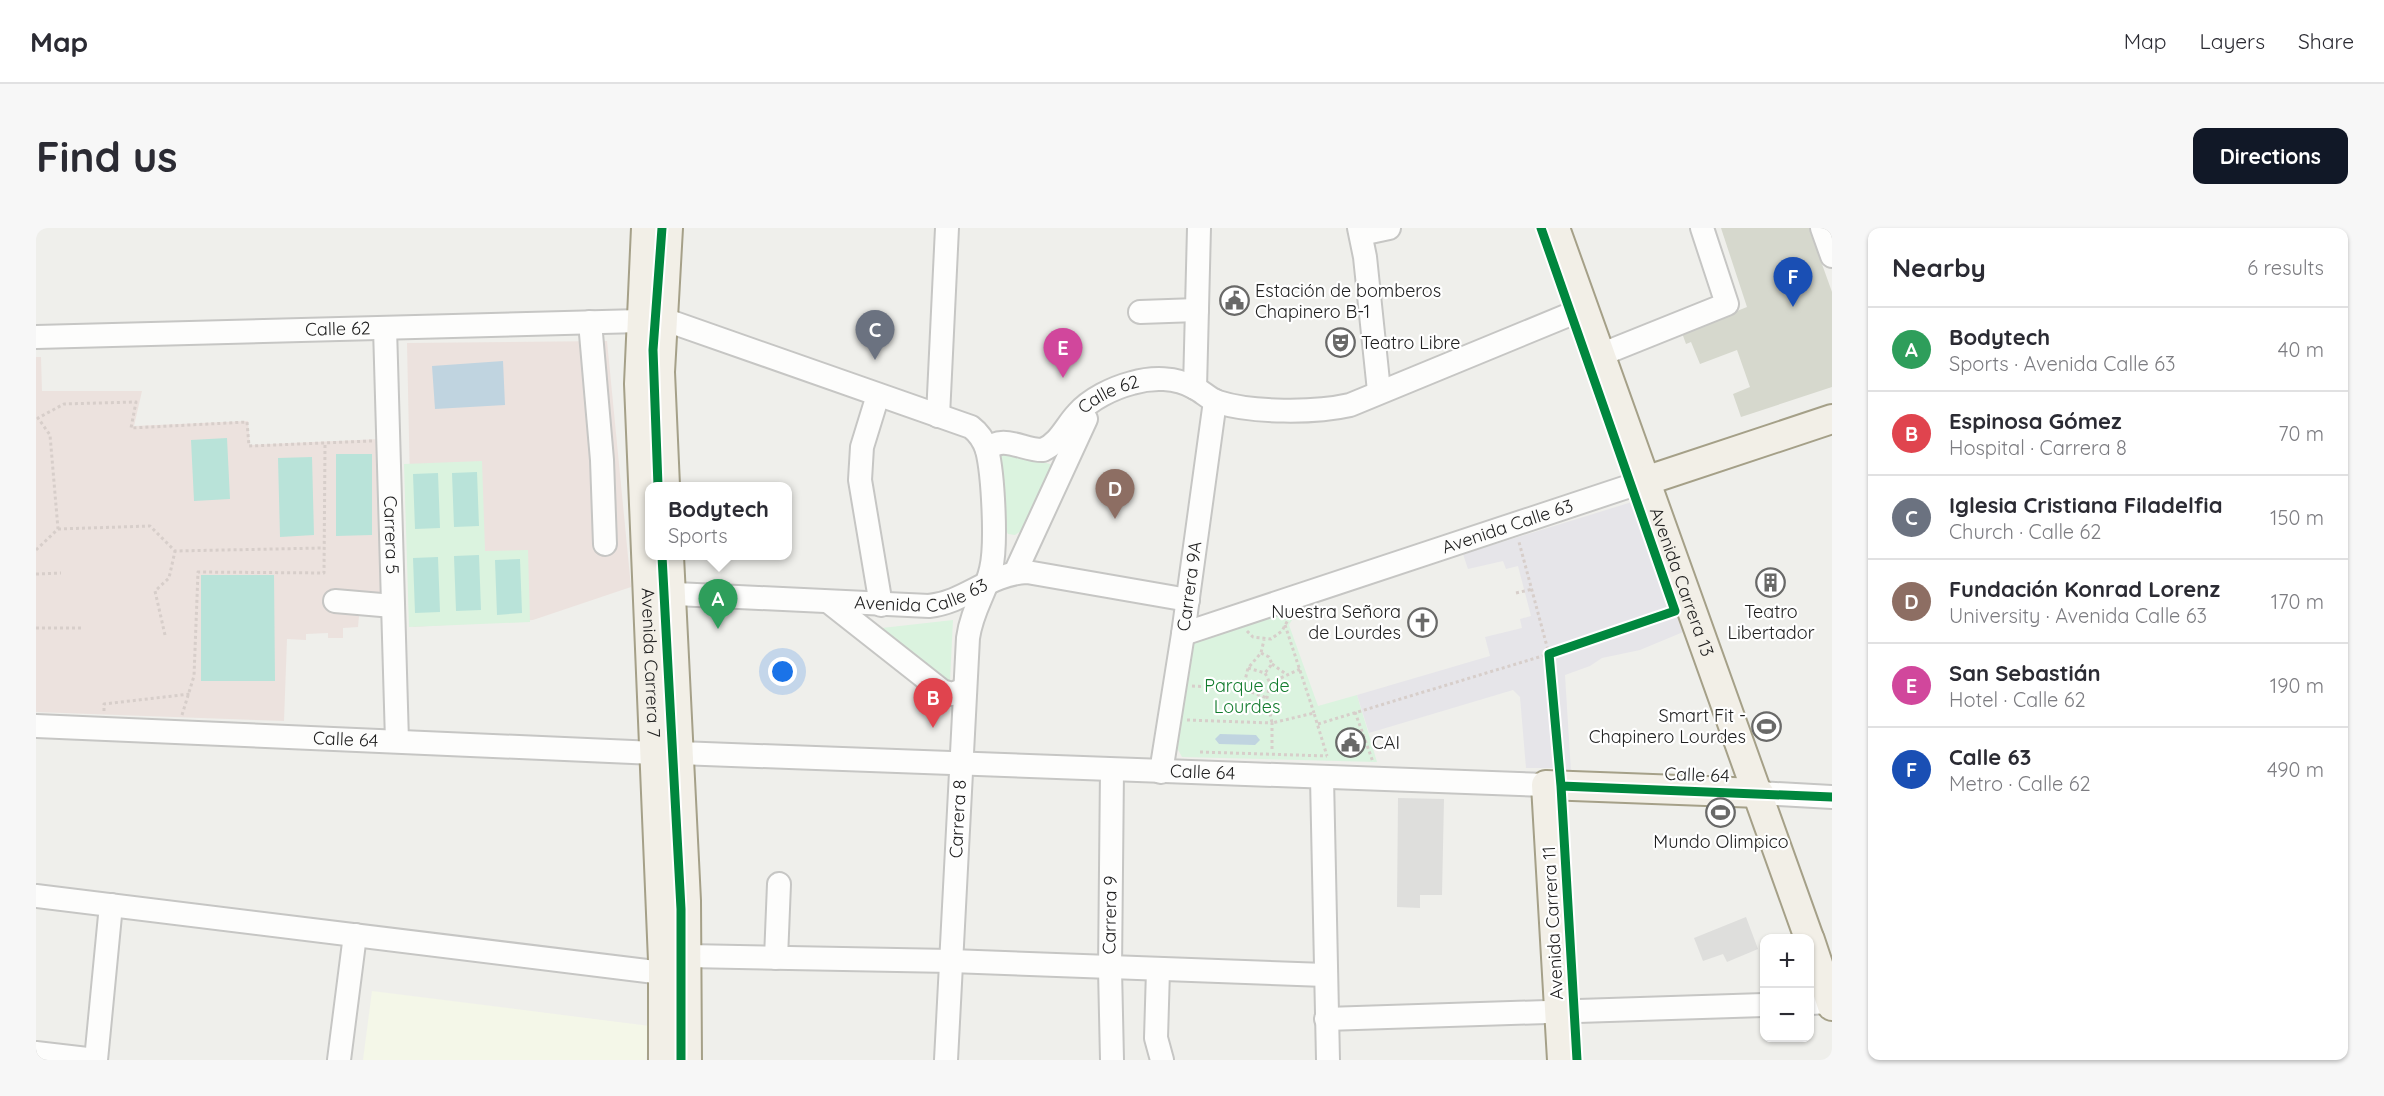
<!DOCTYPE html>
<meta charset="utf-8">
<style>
body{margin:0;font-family:Quicksand,sans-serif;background:#f7f7f7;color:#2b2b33}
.controls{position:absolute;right:18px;bottom:18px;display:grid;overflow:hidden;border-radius:12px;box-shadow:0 2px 4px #0004}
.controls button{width:54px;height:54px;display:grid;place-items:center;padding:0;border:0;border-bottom:2px solid #e1e1e2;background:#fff;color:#2b2b33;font:30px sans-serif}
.you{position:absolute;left:747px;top:444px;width:21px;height:21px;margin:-15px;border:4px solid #fff;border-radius:50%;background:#1a73e8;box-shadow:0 0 0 9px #1a73e833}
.badge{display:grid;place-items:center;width:39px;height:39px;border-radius:50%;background:#111827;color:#fff;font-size:20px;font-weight:700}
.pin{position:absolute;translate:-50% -50px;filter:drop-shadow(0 2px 3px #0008)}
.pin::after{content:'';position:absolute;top:32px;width:21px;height:18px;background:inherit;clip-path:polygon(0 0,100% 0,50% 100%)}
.popup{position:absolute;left:609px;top:254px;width:147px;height:78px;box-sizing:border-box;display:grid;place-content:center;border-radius:12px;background:#fff;filter:drop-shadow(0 2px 4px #0005);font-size:20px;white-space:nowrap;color:#7c7c81}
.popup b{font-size:22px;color:#2b2b33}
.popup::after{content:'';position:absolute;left:50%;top:100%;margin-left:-12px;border:12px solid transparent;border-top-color:#fff}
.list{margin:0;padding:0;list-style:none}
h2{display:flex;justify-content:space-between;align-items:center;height:78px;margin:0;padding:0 24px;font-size:26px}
h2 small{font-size:20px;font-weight:400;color:#7c7c81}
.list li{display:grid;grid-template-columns:39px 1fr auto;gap:18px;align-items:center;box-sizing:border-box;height:84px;padding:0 24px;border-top:2px solid #e1e1e2}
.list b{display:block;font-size:22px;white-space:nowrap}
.list p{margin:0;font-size:20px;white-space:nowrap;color:#7c7c81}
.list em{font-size:20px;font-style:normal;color:#7c7c81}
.map{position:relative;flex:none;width:1796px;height:832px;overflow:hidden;border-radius:12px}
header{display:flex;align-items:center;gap:36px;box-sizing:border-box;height:84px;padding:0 30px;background:#fff;border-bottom:2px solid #e1e1e2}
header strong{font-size:28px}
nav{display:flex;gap:33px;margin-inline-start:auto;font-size:21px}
.intro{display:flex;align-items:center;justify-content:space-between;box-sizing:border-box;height:144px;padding:0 36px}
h1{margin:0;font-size:42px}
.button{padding:15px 27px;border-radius:12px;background:#111827;color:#fff;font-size:21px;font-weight:700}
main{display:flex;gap:36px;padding:0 36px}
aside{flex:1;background:#fff;border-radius:12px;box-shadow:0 2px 4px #0004}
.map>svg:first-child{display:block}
</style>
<header>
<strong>Map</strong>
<nav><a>Map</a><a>Layers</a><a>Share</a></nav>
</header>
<div class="intro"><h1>Find us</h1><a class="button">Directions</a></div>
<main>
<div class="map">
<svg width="1796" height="832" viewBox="0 0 1796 832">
<rect width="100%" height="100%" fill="#efefeb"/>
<path fill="#dededc" d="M1362,570l46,1 -2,96h-22v13l-23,-1z
M1710,689l12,32 -31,13 -4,-8 -20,7 -9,-23z"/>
<path fill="#ece2de" d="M571,113l24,246 -98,33 -120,7 -6,-284z
M0,129h5l1,34h100l-8,35 114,-5 2,24 130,-6v177h-21l-1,11 -15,1v10h-15v-5l-22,1v6l-19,-1 -3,82 -248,-9z"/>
<path fill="#f4f7e8" d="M336,763l278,35 -4,34h-283z"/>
<path fill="#d6d8cd" d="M1685,0h88l23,64v95l-91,30 -8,-23 17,-7 -13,-37 -37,14 -9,-22 -5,2 -4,-11 65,-26z"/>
<path fill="#dbf3df" d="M962,220l55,17 -29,64 -9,6 -7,-1 -5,-9z
M446,233l3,90 43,-1 2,72 -121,5 -5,-163z
M1250,378l6,14 -3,5 29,81 39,-11 20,67 -195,-5 -6,-11 17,-102 3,-6z
M917,392l-3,61 -77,-52z"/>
<path fill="#b9e3d9" d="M191,210l3,61 -36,2 -3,-61z
M300,226h36v81l-36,1z
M276,229l2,78 -34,2 -2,-79z
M441,244l2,54 -25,1 -2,-54z
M402,245l2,55 -25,1 -2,-55z
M443,327l2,55 -25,1 -2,-55z
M402,329l2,55 -25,1 -2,-55z
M484,331l2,54 -25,2 -2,-55z
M165,347h73l1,106h-74z"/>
<path fill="#e6e5e9" d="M1596,274h7l49,128 -48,20 -38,8 -12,8 -25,9 6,97 -11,-4h-34l-6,-71 -7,-7 -144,43 -12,-38 133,-39 -5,-19 37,-9 -2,-9 11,-3 -13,-50 -12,3 -3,-8 -35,8 -5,-15z"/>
<path fill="#c0d4e0" d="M467,133l2,44 -70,4 -3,-43z
M1184,506l36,1 4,5 -5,5 -36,-1 -4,-5z"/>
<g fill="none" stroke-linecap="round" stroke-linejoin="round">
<defs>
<g id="minor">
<path d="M1323,0l6,29 14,134"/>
<path d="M1786,0l10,28"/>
<path d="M1325,6l28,-6"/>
<path d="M1104,84l57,-2"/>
<path d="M627,91l308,108c8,6 13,14 16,23 6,24 10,94 4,119 -5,24 -19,40 -23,69l-22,422"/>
<path d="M554,94l12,138 3,84"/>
<path id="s1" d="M349,100l12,413"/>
<path id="s2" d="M0,109l604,-16"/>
<path d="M1564,127l127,-51 -25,-76"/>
<path d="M1159,160l4,-160"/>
<path d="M842,167l-16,52 -2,33 21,125"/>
<path d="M902,188l9,-188"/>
<path id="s3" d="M951,222c15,-17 37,1 56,0 17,-8 22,-23 34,-36 13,-15 36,-26 55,-31 20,-6 44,-6 63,5 8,4 14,11 23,14 34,11 97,11 132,3l233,-96"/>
<path d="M979,345l71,-154"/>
<path id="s4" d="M619,365l274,13c37,-4 59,-32 98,-34l161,28"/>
<path d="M299,373l58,5"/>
<path d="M793,374l113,89 10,3 13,-5"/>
<path id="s5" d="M1147,406l462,-153"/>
<path id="s6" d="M0,498l619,27"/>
<path id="s7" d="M643,525l867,32"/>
<path d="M1076,542l-2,199 2,91"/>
<path id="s8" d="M1125,544l22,-138 32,-233"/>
<path d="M1286,550l6,282"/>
<path d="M1723,565l73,4"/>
<path d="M0,668l627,77"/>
<path d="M652,728l263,5 374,14"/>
<path d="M740,730l3,-74"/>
<path d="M1122,742l-2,68 6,22"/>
<path d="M1774,775l21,-1"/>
<path d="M1290,791l438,-14"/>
<path d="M0,825l60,7"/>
<path d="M60,832l15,-155"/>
<path d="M303,832l16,-125"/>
</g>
<g id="major">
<path id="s9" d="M610,0l-7,156 24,577v99"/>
<path id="s10" d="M1519,0l254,710"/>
<path d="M1609,253l187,-62"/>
<path d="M629,258l-5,-114 8,-144"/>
<path d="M633,328l17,345 1,159"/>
<path d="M1774,712l22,66"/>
<path d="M1526,832l-16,-275 213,8"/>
</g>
</defs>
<use href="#minor" stroke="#c6c6c4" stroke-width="26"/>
<use href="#major" stroke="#a5a088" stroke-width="32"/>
<path stroke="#d7ceca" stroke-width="3" stroke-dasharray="3 3" stroke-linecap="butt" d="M22,301l92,-3 25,25 148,-3
M0,322l22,-21 -8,-94 -12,-17 26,-14 72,-2 -5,26 116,-6 2,24 123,-5
M0,346l25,-1
M1480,365l17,-4
M1249,397l29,88
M0,400h46
M1211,403l6,6 18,2 11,-8 7,-13
M129,407l-10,-44 14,-13 6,-27
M1225,425l8,4 3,7 -7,9
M1236,436l14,10
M1212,440l17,5 5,10 -3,15 5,25 42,-10 13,43
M1234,455l30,-14
M1156,458l51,3 24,9
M1207,461l5,-21 13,-15 3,-13
M68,483v-7l86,-10
M1319,484l18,50
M146,487l12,-39 4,-104 126,1 1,-129
M1151,492l85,3v29
M1282,496l231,-70 -30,-112
M1164,524l127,4"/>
<use href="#minor" stroke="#fdfdfc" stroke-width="22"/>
<use href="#major" stroke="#f2efe7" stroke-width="28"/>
<defs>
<path id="cycleway" d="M1505,0l134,383 -126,43 12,132 16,274
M622,258l-5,-136 9,-122
M626,328l19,353v151
M1525,558l271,11"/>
</defs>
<use href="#cycleway" stroke="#fff" stroke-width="13"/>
<use href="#cycleway" stroke="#00873e" stroke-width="9"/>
</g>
<defs>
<symbol id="civic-ring" viewBox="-11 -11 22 22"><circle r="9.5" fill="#fff" stroke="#696968" stroke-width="1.5"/><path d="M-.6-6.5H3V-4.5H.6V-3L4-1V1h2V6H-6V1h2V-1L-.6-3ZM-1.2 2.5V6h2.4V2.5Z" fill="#696968"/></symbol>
<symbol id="theatre-ring" viewBox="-11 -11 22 22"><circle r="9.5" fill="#fff" stroke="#696968" stroke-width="1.5"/><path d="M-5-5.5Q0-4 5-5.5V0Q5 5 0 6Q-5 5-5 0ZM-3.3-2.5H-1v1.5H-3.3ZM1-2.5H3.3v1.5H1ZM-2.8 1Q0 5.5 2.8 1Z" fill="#696968"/></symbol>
<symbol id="building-ring" viewBox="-11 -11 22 22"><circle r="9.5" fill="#fff" stroke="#696968" stroke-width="1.5"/><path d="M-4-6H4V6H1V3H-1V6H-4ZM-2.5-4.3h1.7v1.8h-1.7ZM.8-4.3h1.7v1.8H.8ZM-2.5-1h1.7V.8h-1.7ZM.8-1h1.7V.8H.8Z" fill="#696968"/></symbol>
<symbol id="church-ring" viewBox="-11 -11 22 22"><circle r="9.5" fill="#fff" stroke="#696968" stroke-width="1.5"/><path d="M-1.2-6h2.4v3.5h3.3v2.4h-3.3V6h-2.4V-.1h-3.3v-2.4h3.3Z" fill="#696968"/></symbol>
<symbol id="stadium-ring" viewBox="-11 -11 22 22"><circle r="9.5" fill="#fff" stroke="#696968" stroke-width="1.5"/><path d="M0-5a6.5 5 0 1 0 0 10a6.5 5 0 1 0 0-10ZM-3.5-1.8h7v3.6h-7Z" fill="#696968"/></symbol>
</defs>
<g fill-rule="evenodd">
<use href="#civic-ring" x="1182" y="56" width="33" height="33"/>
<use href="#theatre-ring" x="1288" y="98" width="33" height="33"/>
<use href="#building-ring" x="1718" y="338" width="33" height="33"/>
<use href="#church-ring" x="1370" y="378" width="33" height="33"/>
<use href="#stadium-ring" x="1714" y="482" width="33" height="33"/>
<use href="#civic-ring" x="1298" y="498" width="33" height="33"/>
<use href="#stadium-ring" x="1668" y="568" width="33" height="33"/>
</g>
<g text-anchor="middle" stroke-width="4.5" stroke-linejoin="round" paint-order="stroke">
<g font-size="18" fill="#212121" stroke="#fff" text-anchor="start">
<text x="1219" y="69">Estación de bomberos<tspan x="1219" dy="21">Chapinero B-1</tspan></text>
<text x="1325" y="121">Teatro Libre</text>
<text x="1365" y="390" text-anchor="end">Nuestra Señora<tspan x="1365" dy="21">de Lourdes</tspan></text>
<text x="1735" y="390" text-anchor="middle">Teatro<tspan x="1735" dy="21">Libertador</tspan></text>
<text x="1710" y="494" text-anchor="end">Smart Fit -<tspan x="1710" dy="21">Chapinero Lourdes</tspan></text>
<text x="1336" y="521">CAI</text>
<text x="1685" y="620" text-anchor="middle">Mundo Olimpico</text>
</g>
<g font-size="18" fill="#212121" stroke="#fff">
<text dy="6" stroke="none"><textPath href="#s2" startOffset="302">Calle 62</textPath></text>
<text dy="6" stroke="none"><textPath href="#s3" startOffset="147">Calle 62</textPath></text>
<text dy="6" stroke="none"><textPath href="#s5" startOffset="342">Avenida Calle 63</textPath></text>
<text dy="6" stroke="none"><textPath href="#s1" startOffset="207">Carrera 5</textPath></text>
<text dy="6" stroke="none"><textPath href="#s10" startOffset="376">Avenida Carrera 13</textPath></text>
<text dy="6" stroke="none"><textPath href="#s8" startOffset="188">Carrera 9A</textPath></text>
<text dy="6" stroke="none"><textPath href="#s4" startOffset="268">Avenida Calle 63</textPath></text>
<text dy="6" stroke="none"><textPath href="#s9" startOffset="435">Avenida Carrera 7</textPath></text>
<text dy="6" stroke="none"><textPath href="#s6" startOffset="310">Calle 64</textPath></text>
<text dy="6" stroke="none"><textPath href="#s7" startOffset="524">Calle 64</textPath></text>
<text transform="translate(1661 547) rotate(2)" y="6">Calle 64</text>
<text transform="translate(922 591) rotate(-87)" y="6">Carrera 8</text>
<text transform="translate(1074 687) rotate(-89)" y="6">Carrera 9</text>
<text transform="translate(1517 695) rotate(-93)" y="6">Avenida Carrera 11</text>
</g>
<g font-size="18" fill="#137c2e" stroke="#fff">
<text x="1211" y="464">Parque de<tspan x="1211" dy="21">Lourdes</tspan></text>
</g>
</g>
</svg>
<div class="controls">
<button>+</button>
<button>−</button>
</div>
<div class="you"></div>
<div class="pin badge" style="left:682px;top:401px;background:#2e9e5b">A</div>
<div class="popup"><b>Bodytech</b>Sports</div>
<div class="pin badge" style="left:897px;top:500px;background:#e0444e">B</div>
<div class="pin badge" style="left:839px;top:132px;background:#6b7280">C</div>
<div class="pin badge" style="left:1079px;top:291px;background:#8d6e63">D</div>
<div class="pin badge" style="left:1027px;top:150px;background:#d1479c">E</div>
<div class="pin badge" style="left:1757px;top:79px;background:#1a4fb4">F</div>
</div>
<aside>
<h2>Nearby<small>6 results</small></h2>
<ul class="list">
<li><span class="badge" style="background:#2e9e5b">A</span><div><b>Bodytech</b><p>Sports · Avenida Calle 63</p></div><em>40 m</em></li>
<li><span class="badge" style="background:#e0444e">B</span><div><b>Espinosa Gómez</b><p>Hospital · Carrera 8</p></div><em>70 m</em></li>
<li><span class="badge" style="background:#6b7280">C</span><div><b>Iglesia Cristiana Filadelfia</b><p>Church · Calle 62</p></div><em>150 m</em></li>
<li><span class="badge" style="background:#8d6e63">D</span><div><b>Fundación Konrad Lorenz</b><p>University · Avenida Calle 63</p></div><em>170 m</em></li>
<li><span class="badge" style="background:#d1479c">E</span><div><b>San Sebastián</b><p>Hotel · Calle 62</p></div><em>190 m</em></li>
<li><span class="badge" style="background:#1a4fb4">F</span><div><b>Calle 63</b><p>Metro · Calle 62</p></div><em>490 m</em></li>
</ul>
</aside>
</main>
